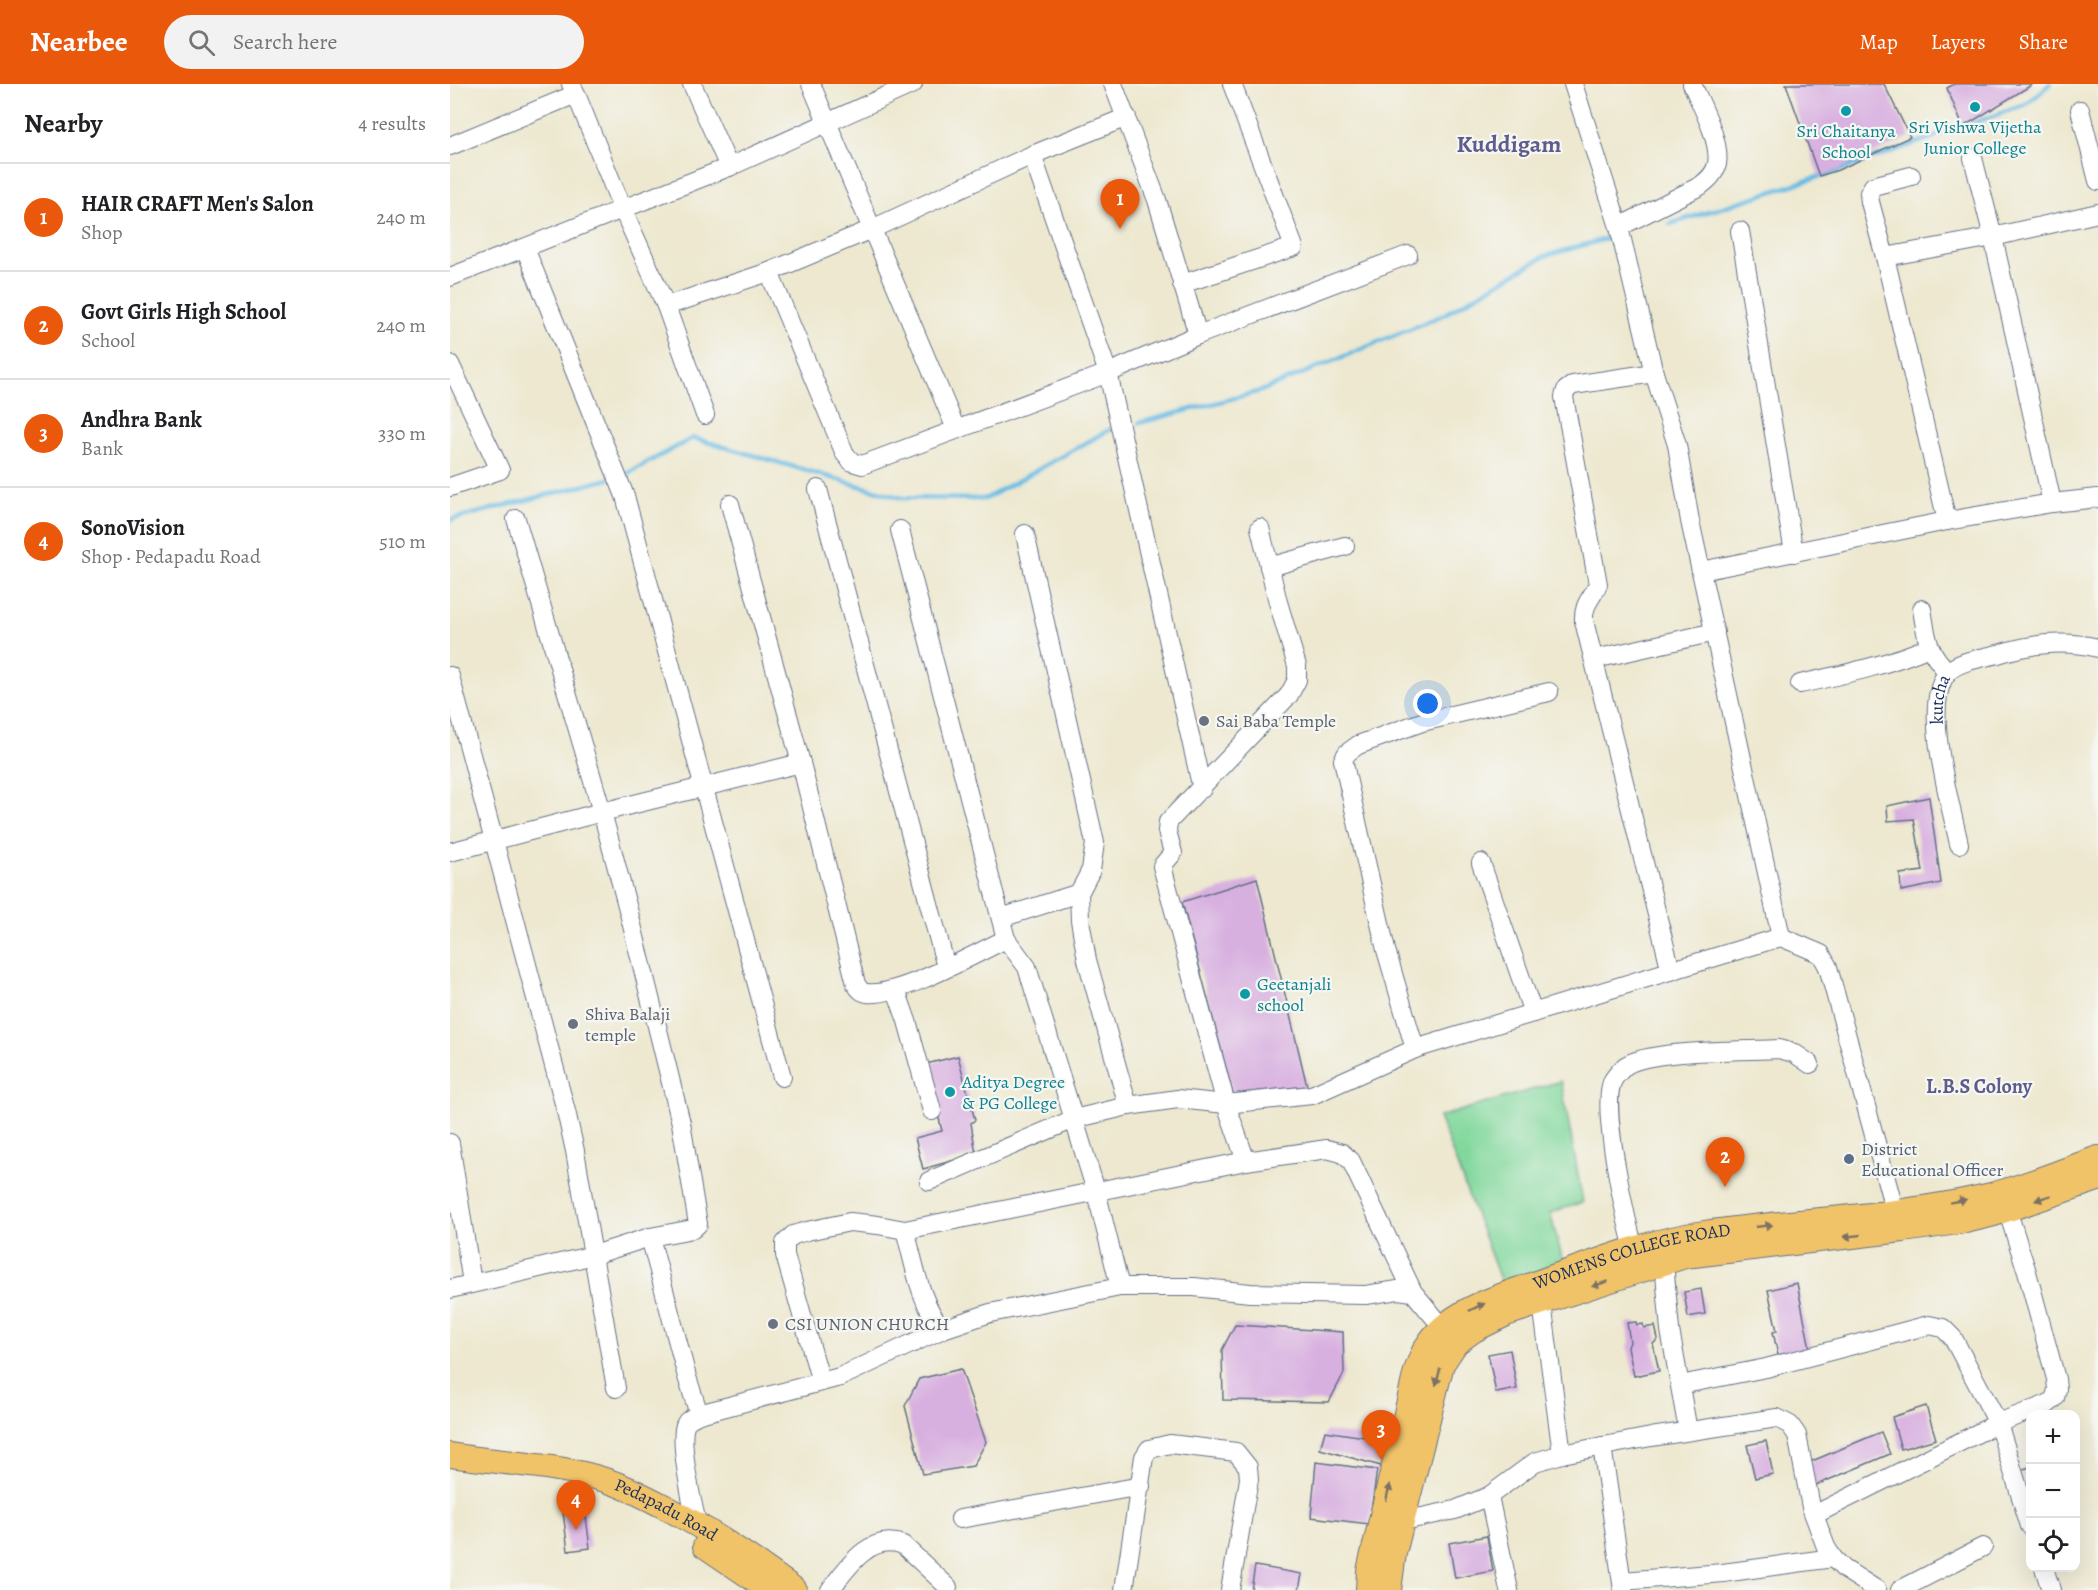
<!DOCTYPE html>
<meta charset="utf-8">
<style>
body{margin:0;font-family:Alegreya,serif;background:#f2f2f2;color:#202124}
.controls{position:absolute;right:18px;bottom:18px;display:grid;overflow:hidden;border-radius:12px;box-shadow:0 6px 24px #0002}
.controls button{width:54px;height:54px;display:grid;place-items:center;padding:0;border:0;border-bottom:2px solid #e0e0e0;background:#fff;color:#202124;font:30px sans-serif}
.you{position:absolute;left:978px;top:620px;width:21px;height:21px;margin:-15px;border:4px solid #fff;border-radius:50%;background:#1a73e8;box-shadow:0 0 0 9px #1a73e833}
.badge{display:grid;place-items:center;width:39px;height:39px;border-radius:50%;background:#ea580c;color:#fff;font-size:20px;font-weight:700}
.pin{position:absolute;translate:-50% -50px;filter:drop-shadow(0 2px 3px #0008)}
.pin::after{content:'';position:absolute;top:32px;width:21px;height:18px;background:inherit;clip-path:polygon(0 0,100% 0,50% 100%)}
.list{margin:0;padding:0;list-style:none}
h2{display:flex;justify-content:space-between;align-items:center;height:78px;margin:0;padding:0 24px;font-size:26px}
h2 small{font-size:20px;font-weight:400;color:#757577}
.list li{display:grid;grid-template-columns:39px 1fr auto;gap:18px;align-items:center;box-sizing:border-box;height:108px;padding:0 24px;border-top:2px solid #e0e0e0}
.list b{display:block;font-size:22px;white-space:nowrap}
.list p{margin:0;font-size:20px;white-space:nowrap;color:#757577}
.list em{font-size:20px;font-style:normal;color:#757577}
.icon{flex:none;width:33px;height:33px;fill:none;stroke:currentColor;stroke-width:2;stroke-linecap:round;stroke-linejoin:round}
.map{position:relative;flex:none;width:1648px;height:1506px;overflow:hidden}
header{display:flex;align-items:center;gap:36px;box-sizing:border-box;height:84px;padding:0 30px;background:#ea580c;color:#fff}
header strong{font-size:28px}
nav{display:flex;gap:33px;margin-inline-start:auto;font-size:21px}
.search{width:420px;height:54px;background:#f2f2f2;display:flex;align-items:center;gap:15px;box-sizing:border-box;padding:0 21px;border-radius:33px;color:#757577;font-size:22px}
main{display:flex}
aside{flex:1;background:#fff}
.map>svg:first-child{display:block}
</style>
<header>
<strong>Nearbee</strong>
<div class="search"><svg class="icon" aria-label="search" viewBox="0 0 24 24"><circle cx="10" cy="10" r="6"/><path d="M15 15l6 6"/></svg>Search here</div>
<nav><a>Map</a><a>Layers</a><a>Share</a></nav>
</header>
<main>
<aside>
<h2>Nearby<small>4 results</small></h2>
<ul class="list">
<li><span class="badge">1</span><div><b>HAIR CRAFT Men's Salon</b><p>Shop</p></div><em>240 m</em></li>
<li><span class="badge">2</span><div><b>Govt Girls High School</b><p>School</p></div><em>240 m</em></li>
<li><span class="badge">3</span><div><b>Andhra Bank</b><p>Bank</p></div><em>330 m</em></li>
<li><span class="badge">4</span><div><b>SonoVision</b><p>Shop · Pedapadu Road</p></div><em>510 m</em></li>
</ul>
</aside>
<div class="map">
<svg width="1648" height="1506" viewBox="0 0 1648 1506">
<rect width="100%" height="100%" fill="#f6f6f2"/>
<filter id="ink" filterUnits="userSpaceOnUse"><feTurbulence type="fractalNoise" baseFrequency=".0167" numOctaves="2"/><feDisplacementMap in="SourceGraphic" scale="12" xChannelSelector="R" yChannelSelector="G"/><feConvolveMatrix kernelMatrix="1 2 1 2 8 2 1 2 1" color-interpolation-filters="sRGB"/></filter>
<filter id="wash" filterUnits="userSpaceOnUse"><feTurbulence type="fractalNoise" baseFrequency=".008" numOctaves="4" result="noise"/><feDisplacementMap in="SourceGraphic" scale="24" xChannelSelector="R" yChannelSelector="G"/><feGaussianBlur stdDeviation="1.35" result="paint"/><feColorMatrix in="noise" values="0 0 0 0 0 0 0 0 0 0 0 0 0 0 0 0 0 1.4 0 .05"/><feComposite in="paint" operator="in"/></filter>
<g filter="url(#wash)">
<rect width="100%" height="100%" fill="#ede8cf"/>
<path fill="#82d89c" stroke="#4e847d" stroke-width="1.5" d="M1111,997l22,121 -33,11 16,59 -59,26 -68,-181z"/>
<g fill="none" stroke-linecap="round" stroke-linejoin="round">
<path stroke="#68bbe4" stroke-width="4.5" d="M1220,140l176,-56 181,-64 23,-20
M689,339l122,-32 182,-76 102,-59 71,-20
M176,390l67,-36 209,60 83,1 124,-69
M0,436l159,-41"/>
</g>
<g id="blocks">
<path fill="#d8b0e0" d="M1336,0h98l26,53 -72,33 -19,6z
M1504,0h79l-70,43 -16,-39z
M1479,713l12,86 -40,8 -1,-17 23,-3 -9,-52 -26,2 -1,-15z
M807,794l50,208 -74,8 -51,-192z
M508,972l17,64 -4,3 5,31 -53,15 -8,-31 27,-7 -16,-67z
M1347,1199l13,65 -32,7 -5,-23 4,-1 -9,-41z
M1251,1205l4,25 -17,3 -4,-25z
M1186,1238l1,3 6,-1 1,4 11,-2 3,13 -5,5 6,27 -25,5 -6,-29 2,-5 -3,-19z
M785,1241l108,7 1,41 -15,29 -106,-2 -1,-50z
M1060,1266l7,39 -21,4 -8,-39z
M511,1285l25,73 -13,24 -50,8 -18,-68 14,-27z
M1476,1322l10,33 -35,10 -9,-32z
M875,1347l67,10 -11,25 -61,-17z
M1431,1348l9,22 -76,32 -9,-22z
M1316,1357l7,33 -18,4 -8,-33z
M866,1378l61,8 -8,54 -58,-7z
M1580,1383v38l-10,-35z
M135,1425l5,39 -22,3 -5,-39z
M1037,1452l6,35 -38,7 -6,-35z
M805,1482l47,8 -3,16h-48z"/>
</g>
</g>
<g filter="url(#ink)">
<use href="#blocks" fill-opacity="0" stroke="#647086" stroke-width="1.5"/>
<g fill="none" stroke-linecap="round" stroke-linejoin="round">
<defs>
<g id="minor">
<path d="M242,0l37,83"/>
<path d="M361,0l145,345"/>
<path d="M663,0l44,116 41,135"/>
<path d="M1123,0l46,143 35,146 23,72 13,76 91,416"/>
<path d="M126,10l47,116 43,96 39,109"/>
<path d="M1630,26l18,71"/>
<path d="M0,62l126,-52 -5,-10"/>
<path d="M582,71l95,-38"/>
<path d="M1523,74l20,79 105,-24"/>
<path d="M1169,143l81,-41c8,-6 15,-12 17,-22 4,-23 -16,-59 -25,-80"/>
<path d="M1290,147l54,322"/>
<path d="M75,164l100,248 157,581"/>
<path d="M1435,173l-15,-55 -1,-9 4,-7 38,-10"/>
<path d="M319,188l103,-43 160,-74 76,218 94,416"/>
<path d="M0,193l279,-110 184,-83"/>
<path d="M732,200l112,-37 -62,-163"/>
<path d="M216,222l103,-34 76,182 7,8 10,3 246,-92 90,-38 210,-80"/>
<path d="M0,280l50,106 -50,17"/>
<path d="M1204,289l-81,12 -7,5 -2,7 34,187c-6,15 -15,19 -14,37l87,350"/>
<path d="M368,405l128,478"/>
<path d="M280,420l71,259 55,221c3,5 5,8 11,9 31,4 108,-39 139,-54l21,28 69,224 24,96"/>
<path d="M1497,437l-62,-264 108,-20 59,266"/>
<path d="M450,446l106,409"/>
<path d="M575,450l70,309 -4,27 -12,23 1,27 7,40 41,146"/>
<path d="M819,483l76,-21"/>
<path d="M1251,487l246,-50 105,-18 46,-5"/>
<path d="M1472,525c5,29 4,41 26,63"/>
<path d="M1145,575l120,-27"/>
<path d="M0,592l116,435 9,40 41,237"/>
<path d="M1350,600c45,-10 85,-18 129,-37"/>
<path id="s1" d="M1509,760c-8,-39 -38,-138 -12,-171 10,-12 36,-15 51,-19 32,-10 68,-14 100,-6"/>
<path d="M0,768l152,-40 199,-49"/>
<path d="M1031,779l52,150"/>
<path d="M551,834l78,-25"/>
<path d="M446,906l11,31 25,90"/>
<path d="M965,965l-29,-99 -43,-190 4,-7 11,-8 64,-23 127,-30"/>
<path d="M0,1059l22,140"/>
<path d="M796,1077l-20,-57 -64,-238 11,-13 -6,-22 1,-9 121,-127 8,-15v-14l-19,-64 -18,-74"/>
<path d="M479,1097l145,-62 54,-13 50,-7 48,5 86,-9 103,-46 366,-112 40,17 7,13 67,245"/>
<path d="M200,1153l37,140 12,37"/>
<path d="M1187,1176c-9,-31 -38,-154 -24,-180 2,-4 9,-11 12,-14 24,-17 121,-15 154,-17l15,4 16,11"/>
<path d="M1214,1179l6,67 18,101"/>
<path d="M0,1205l144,-34 56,-18 43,-8 5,-5 -17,-101 -52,-210 -27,-101 -86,-293"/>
<path d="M963,1208l-62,-131 -9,-8 -15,-4 -81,12 -341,69c9,31 15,76 38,99l47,-16 130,-26h74l56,6 116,2 32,-5 15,2 37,44"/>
<path d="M1092,1219l20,151"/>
<path d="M371,1298l-36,-127v-12l8,-8 14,-4 43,-9 28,3 27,5"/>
<path d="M1230,1301l86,-17 163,-43 14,3 10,10 45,85 32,103"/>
<path d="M1152,1362l21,144"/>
<path d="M1039,1412l20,94"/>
<path d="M1364,1431l184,-92 50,-19 7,-6 2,-9 -1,-10 -29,-107 -20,-63"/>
<path d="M510,1435l181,-33"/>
<path d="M941,1437h12l52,-11 34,-14 46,-34 27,-8 89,-17 126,-19 13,7 7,10 14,72 15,40 7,11 11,11 33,21"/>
<path d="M247,1439c-5,-20 -18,-80 -12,-98 2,-6 9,-8 14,-11l141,-37 103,-48"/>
<path d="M1594,1484l7,22"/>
<path d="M1172,1497l101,-8 110,-15"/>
<path d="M380,1506c17,-22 40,-58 73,-45l45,42"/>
<path d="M674,1506l20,-133 5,-8 21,-5 66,8 12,15 1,12 -19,111"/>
<path d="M1450,1506l83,-43"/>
</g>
<g id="major">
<path id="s2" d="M0,1371c49,8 98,9 145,22 26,7 49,19 72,31 47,25 85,50 128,82"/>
<path d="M255,1462l65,44"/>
<path id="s3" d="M918,1506l1,-19 47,-200c3,-8 6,-18 11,-25 23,-37 73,-49 112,-64 53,-19 108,-41 165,-49 94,-14 190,-15 283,-37 38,-9 74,-25 111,-38"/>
<path d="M939,1506l5,-37 48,-189 14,-21 18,-13 32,-16 179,-58 218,-26 62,-9 29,-7 104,-35"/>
</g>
</defs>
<use href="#minor" stroke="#647086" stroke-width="20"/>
<use href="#major" stroke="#647086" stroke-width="26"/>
<use href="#minor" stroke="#fff" stroke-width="18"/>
<use href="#major" stroke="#f1c369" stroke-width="24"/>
</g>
<defs><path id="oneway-solid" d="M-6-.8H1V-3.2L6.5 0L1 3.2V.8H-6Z" transform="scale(1.5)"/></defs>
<g fill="#7b7263">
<use href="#oneway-solid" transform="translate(1593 1114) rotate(161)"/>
<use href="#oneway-solid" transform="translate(1508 1117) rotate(-10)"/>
<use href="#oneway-solid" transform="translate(1314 1142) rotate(-6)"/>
<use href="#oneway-solid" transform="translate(1402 1152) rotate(174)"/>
<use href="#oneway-solid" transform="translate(1150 1200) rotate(162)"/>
<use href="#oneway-solid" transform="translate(1027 1223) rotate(-25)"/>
<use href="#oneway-solid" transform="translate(988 1293) rotate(105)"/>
<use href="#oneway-solid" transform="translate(938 1408) rotate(-77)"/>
</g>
</g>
<g fill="#0f9aa8" stroke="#f6f6f2" stroke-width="2">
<circle cx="1525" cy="23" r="6"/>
<circle cx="1396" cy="27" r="6"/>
<circle cx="795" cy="910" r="6"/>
<circle cx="500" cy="1008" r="6"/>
</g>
<g fill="#6b7280" stroke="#f6f6f2" stroke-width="2">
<circle cx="754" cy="637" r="6"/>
<circle cx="123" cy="940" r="6"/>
<circle cx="323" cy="1240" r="6"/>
</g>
<circle fill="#5c6f8a" stroke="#f6f6f2" stroke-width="2" cx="1399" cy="1075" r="6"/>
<g text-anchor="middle" stroke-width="4.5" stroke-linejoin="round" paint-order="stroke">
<g font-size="18" fill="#0d838f" stroke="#f6f6f2">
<text x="1525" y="49">Sri Vishwa Vijetha<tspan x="1525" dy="21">Junior College</tspan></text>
<text x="1396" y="53">Sri Chaitanya<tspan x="1396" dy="21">School</tspan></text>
<text x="807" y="906" text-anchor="start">Geetanjali<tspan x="807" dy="21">school</tspan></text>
<text x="512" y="1004" text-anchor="start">Aditya Degree<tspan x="512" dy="21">&amp; PG College</tspan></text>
</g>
<g font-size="18" fill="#1b2f5e" stroke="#f6f6f2">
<text dy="6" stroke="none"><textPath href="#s1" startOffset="147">kutcha</textPath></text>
<text dy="6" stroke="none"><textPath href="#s3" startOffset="480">WOMENS COLLEGE ROAD</textPath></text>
<text dy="6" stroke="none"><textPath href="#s2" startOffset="225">Pedapadu Road</textPath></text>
</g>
<g font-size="18" fill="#5b616d" stroke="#f6f6f2" text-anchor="start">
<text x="766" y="643">Sai Baba Temple</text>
<text x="135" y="936">Shiva Balaji<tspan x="135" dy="21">temple</tspan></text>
<text x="335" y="1246">CSI UNION CHURCH</text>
</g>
<g font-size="18" fill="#4e5e75" stroke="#f6f6f2" text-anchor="start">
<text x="1411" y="1071">District<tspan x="1411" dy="21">Educational Officer</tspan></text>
</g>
<g font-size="20" font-weight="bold" fill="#5d5c8c" stroke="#f6f6f2">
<text x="1529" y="1009">L.B.S Colony</text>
</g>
<g font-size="24" font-weight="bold" fill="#5d5c8c" stroke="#f6f6f2">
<text x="1059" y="68">Kuddigam</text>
</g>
</g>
</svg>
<div class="controls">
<button>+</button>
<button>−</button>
<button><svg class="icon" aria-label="locate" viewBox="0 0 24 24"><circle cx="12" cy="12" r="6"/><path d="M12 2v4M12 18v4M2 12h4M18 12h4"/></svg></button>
</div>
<div class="you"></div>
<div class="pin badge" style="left:670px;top:145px">1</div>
<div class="pin badge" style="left:1275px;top:1103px">2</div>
<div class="pin badge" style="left:931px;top:1376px">3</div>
<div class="pin badge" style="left:126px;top:1446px">4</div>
</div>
</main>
